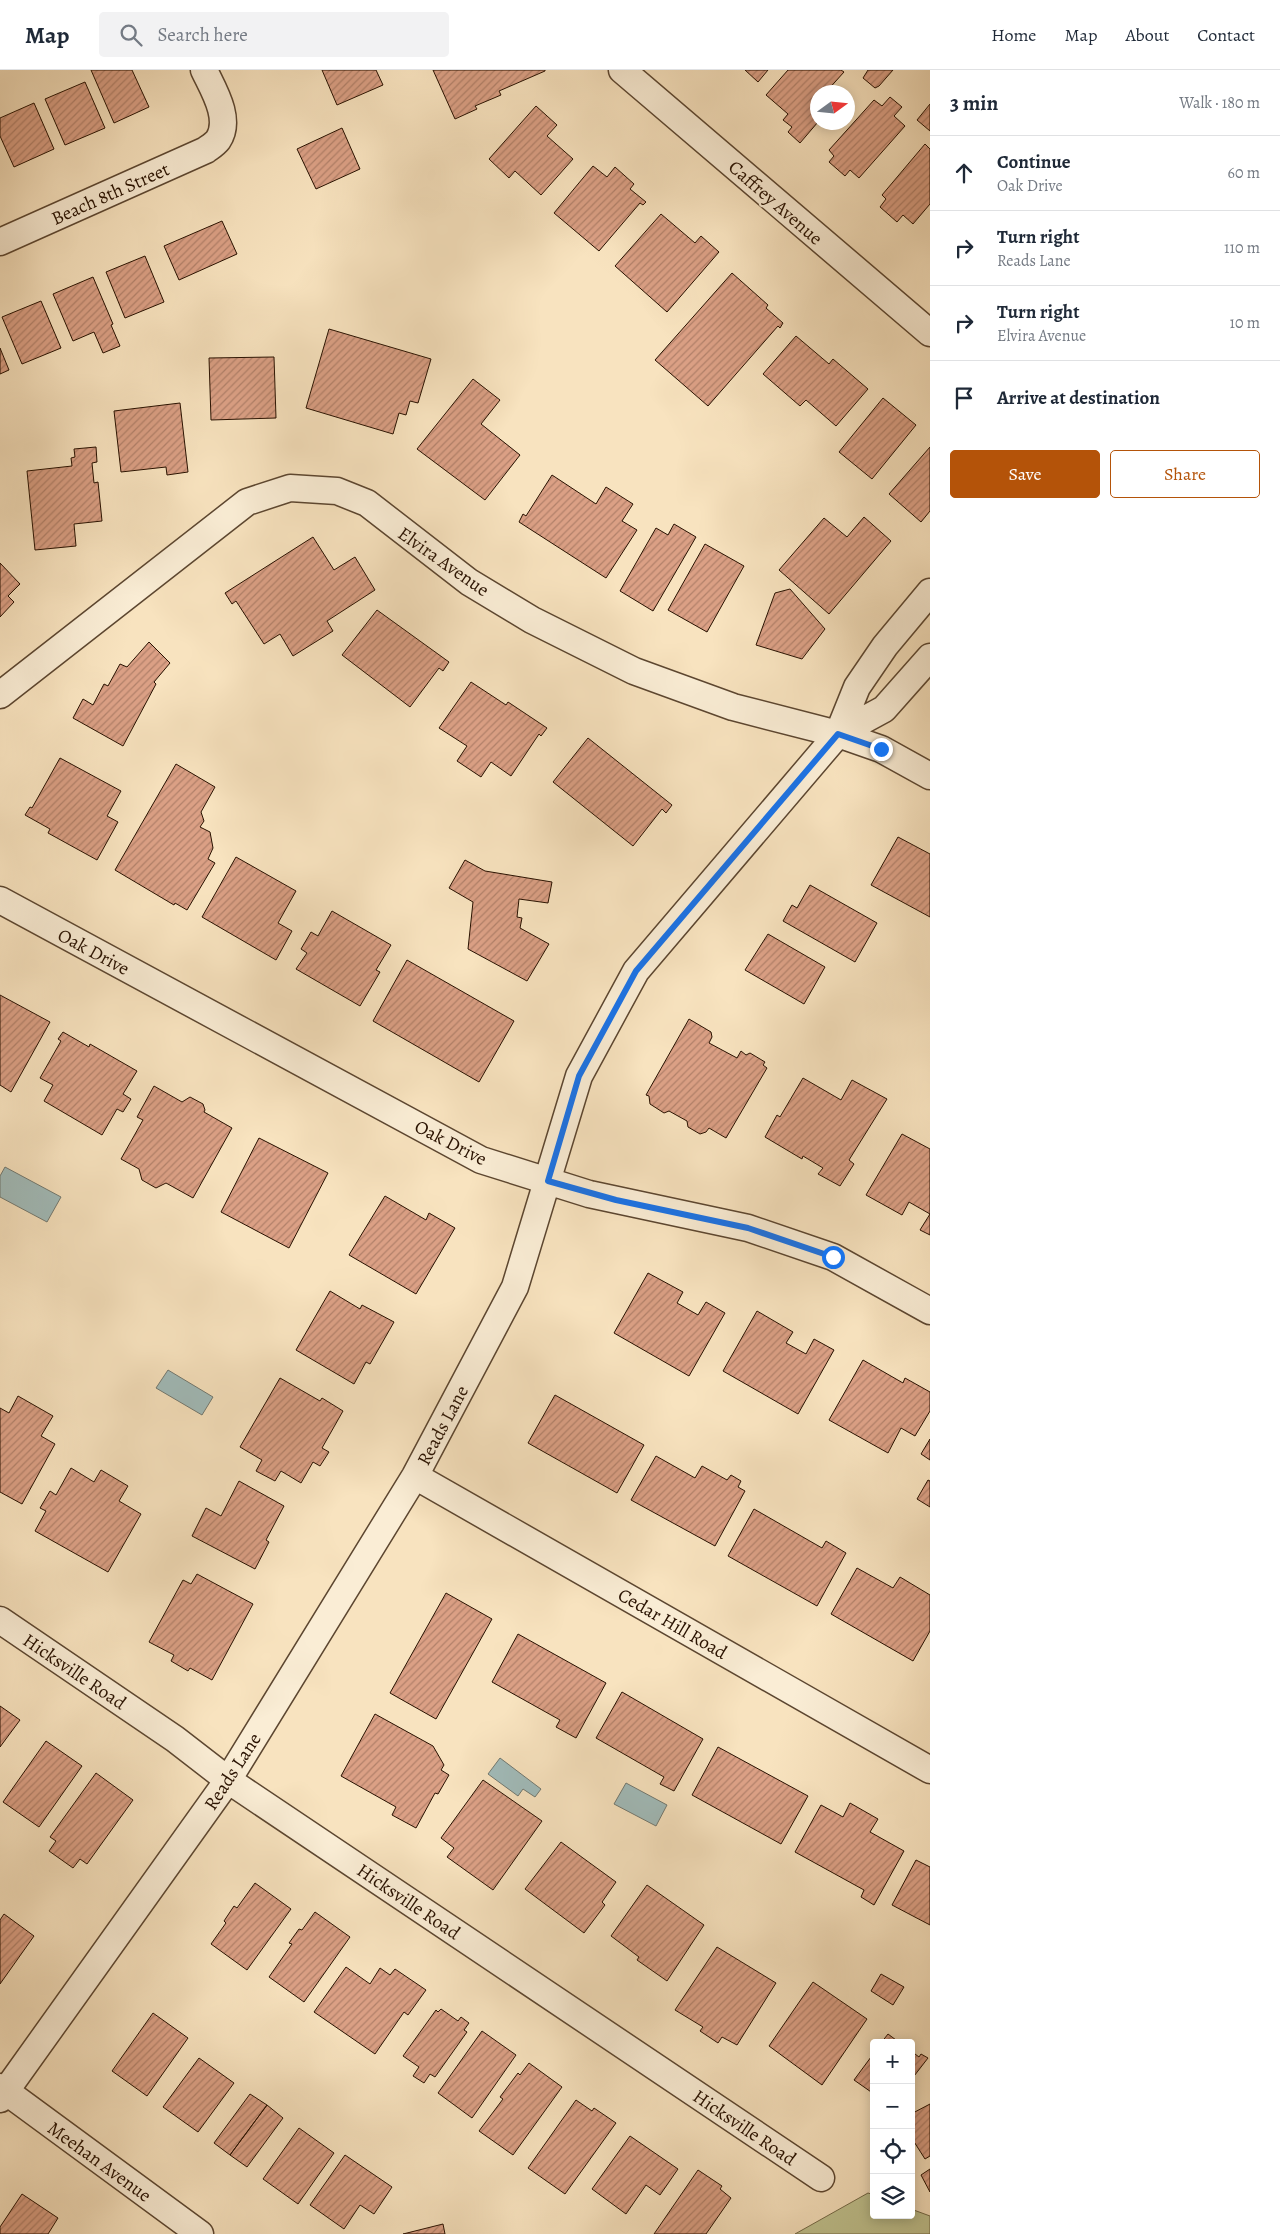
<!DOCTYPE html>
<meta charset="utf-8">
<style>
body{margin:0;font-family:Alegreya,serif;background:#f2f2f3;color:#1f2937}
.controls{position:absolute;right:15px;bottom:15px;display:grid;overflow:hidden;border-radius:5px;box-shadow:0 2px 12px #0003}
.controls button{width:45px;height:45px;display:grid;place-items:center;padding:0;border:0;border-bottom:1px solid #e0e1e3;background:#fff;color:#1f2937;font:25px sans-serif}
.compass{position:absolute;left:810px;top:15px;width:45px;height:45px;border-radius:50%;background:#fff;box-shadow:0 2px 12px #0003;rotate:75deg}
.stop{position:absolute;width:15px;height:15px;margin:-11px;border:4px solid #1a73e8;border-radius:50%;background:#fff}
.stop.end{background:#1a73e8;border-color:#fff;box-shadow:0 1px 5px #0008}
.list{margin:0;padding:0;list-style:none}
h2{display:flex;justify-content:space-between;align-items:center;height:65px;margin:0;padding:0 20px;font-size:21px}
h2 small{font-size:16px;font-weight:400;color:#747a83}
.list li{display:grid;grid-template-columns:32px 1fr auto;gap:15px;align-items:center;box-sizing:border-box;height:75px;padding:0 20px;border-top:1px solid #e0e1e3}
.list b{display:block;font-size:19px;white-space:nowrap}
.list p{margin:0;font-size:16px;white-space:nowrap;color:#747a83}
.list em{font-size:16px;font-style:normal;color:#747a83}
.actions{display:flex;gap:10px;padding:15px 20px}
.actions a{flex:1;padding:11px 0;border:1px solid #b45309;border-radius:5px;text-align:center;font-size:18px;color:#b45309}
.actions .main{background:#b45309;color:#fff}
.icon{flex:none;width:28px;height:28px;fill:none;stroke:currentColor;stroke-width:2;stroke-linecap:round;stroke-linejoin:round}
.map{position:relative;flex:none;width:930px;height:2164px;overflow:hidden}
header{display:flex;align-items:center;gap:30px;box-sizing:border-box;height:70px;padding:0 25px;background:#fff;border-bottom:1px solid #e0e1e3}
header strong{font-size:24px}
nav{display:flex;gap:28px;margin-inline-start:auto;font-size:18px}
.search{width:350px;height:45px;background:#f2f2f3;display:flex;align-items:center;gap:12px;box-sizing:border-box;padding:0 18px;border-radius:5px;color:#747a83;font-size:19px}
main{display:flex}
aside{flex:1;background:#fff}
.map>svg:first-child{display:block}
</style>
<header>
<strong>Map</strong>
<div class="search"><svg class="icon" aria-label="search" viewBox="0 0 24 24"><circle cx="10" cy="10" r="6"/><path d="M15 15l6 6"/></svg>Search here</div>
<nav><a>Home</a><a>Map</a><a>About</a><a>Contact</a></nav>
</header>
<main>
<div class="map">
<svg width="930" height="2164" viewBox="0 0 930 2164">
<defs>
<pattern id="building-hatch" width="6" height="6" patternUnits="userSpaceOnUse" patternTransform="scale(1.25)"><rect width="6" height="6" fill="#dba085"/><path d="M-1 1l2-2M0 6l6-6M5 7l2-2" fill="none" stroke="#b2816a"/></pattern>
</defs>
<rect width="100%" height="100%" fill="#f8e3bf"/>
<filter id="stains"><feTurbulence type="fractalNoise" baseFrequency=".004" numOctaves="4"/><feColorMatrix values="0 0 0 0 .2 0 0 0 0 .09 0 0 0 0 .02 0 0 0 .5 -.17"/></filter>
<radialGradient id="worn" r=".72"><stop offset=".6" stop-color="#630" stop-opacity="0"/><stop offset="1" stop-color="#630" stop-opacity=".3"/></radialGradient>
<path fill="#c0c390" stroke="#746a48" d="M868,2123l6,2v20h37v-6l19,7v18h-135z"/>
<path fill="#a1bcbb" stroke="#717870" d="M5,1097l56,30 -14,25 -47,-25v-21z
M168,1300l45,27 -11,18 -46,-27z
M500,1688l41,31 -6,8 -12,-8 -5,7 -30,-22z
M626,1713l41,22 -11,21 -42,-22z"/>
<path fill="url(#building-hatch)" stroke="#281100" d="M91,0h41l17,37 -35,16z
M322,0h54l7,15 -46,20z
M433,0h112v1l-46,20 2,4 -26,11 2,3 -22,10z
M745,0h23l-10,12z
M788,0h53l3,2 -18,20h-8v10l-5,6 5,4v10l-18,21 -12,-11 4,-5 -9,-7 5,-6 -22,-19z
M868,0h25l-14,16 -4,2 -12,-10z
M85,12l20,46 -40,17 -20,-46z
M890,27l12,10 -8,9 11,10 -46,52 -9,-8 -5,6 -16,-14 5,-6 -5,-6 45,-50 8,6z
M34,33l20,46 -40,18 -14,-31v-18z
M930,34v27l-13,-11z
M536,36l21,19 -10,11 26,23 -32,36 -26,-24 -6,7 -20,-19z
M342,58l18,41 -44,20 -19,-40z
M925,74l5,5v55l-17,20 -10,-9 -6,7 -17,-15 6,-8 -4,-4z
M593,96l14,11 8,-10 19,17 -4,5 16,13 -3,3 -3,-2 -41,48 -45,-38z
M661,144l34,29 6,-7 18,16 -52,60 -52,-46z
M222,151l15,33 -58,26 -15,-34z
M145,186l19,46 -39,16 -19,-46z
M732,203l36,32 -2,3 17,15 -3,5 -2,-2 -70,80 -53,-46z
M93,207l20,47 -2,1 9,21 -17,7 -9,-21 -21,9 -20,-47z
M41,231l20,47 -39,16 -20,-47z
M329,259l102,30 -13,44 -8,-2 -4,14 -7,-2 -6,21 -87,-26z
M796,266l33,28 4,-5 35,30 -32,37 -30,-26 -6,6 -37,-32z
M0,278l9,22 -9,4z
M274,287l2,61 -65,2 -2,-62z
M473,309l27,21 -19,24 39,31 -35,45 -68,-51z
M883,328l33,27 -44,54 -33,-27z
M180,333l8,69 -21,3 -1,-8 -45,5 -7,-61z
M96,377l1,15 -5,1 2,20 4,-1 4,39 -28,3 2,22 -41,4 -8,-79 45,-5 -1,-8 4,-1 -1,-8z
M930,377v64l-9,11 -32,-28z
M552,405l44,29 10,-17 27,17 -11,17 15,9 -31,48 -87,-56 4,-8 3,2z
M864,447l27,24 -62,73 -50,-44 45,-52 23,19z
M674,454l22,13 -43,74 -33,-20 36,-63 12,7z
M313,467l21,33 21,-13 20,33 -48,31 6,10 -40,25 -13,-22 -16,10 -28,-43 -4,3 -7,-11z
M705,474l39,22 -37,66 -39,-22z
M0,493l20,21 -12,12 6,6 -14,15z
M790,519l35,40 -23,30 -46,-14 19,-52z
M377,540l72,52 -6,9 -4,-3 -29,39 -68,-52z
M149,572l21,21 -16,19 2,2 -33,62 -50,-28 10,-19 10,6 11,-21 4,2 12,-22 7,3z
M471,612l35,23 2,-3 39,26 -6,8 -2,-2 -28,42 -20,-14 -10,15 -24,-16 10,-15 -28,-18z
M588,668l84,67 -6,8 -4,-4 -29,37 -80,-64z
M60,688l61,33 -14,25 11,6 -21,38 -49,-27 2,-4 -25,-14 5,-8 2,1z
M176,694l39,23 -14,25 3,9 -4,6 10,5 3,16 -5,11 7,4 -28,47 -12,-7 -1,2 -59,-35z
M898,767l32,17v63l-59,-32z
M236,787l60,34 -18,32 14,8 -16,29 -74,-43z
M465,790l20,11 67,11 -4,21 -29,-4 -2,18 5,1 -2,10 29,16 -22,37 -59,-32 5,-47 -24,-14z
M810,815l67,38 -22,39 -72,-41 9,-16 5,3z
M332,841l59,34 -15,25 4,2 -20,34 -64,-37 11,-16 -6,-4 10,-17 7,4z
M768,864l57,33 -21,37 -59,-34z
M407,890l107,61 -35,61 -106,-61z
M0,925l50,27 -39,70 -11,-7z
M689,949l22,13 1,5 -3,6 28,15 4,-7 5,4 4,-2 15,9 -2,3 4,3 -41,70 -17,-10 -3,4 -6,2 -12,-7 -1,-6 -18,-10 -5,2 -14,-9 -1,-8 -3,-1z
M63,962l26,15 1,-3 47,27 -14,23 8,5 -8,13 -6,-3 -15,26 -58,-34 9,-16 -13,-7 21,-37 -3,-2z
M803,1008l38,22 11,-20 35,19 -38,61 5,4 -14,22 -22,-12 5,-6 -20,-12 -1,3 -37,-22 12,-22 3,2z
M154,1016l28,16 8,-5 13,7 2,6 -1,2 28,16 -39,70 -27,-15 -10,5 -14,-8 -3,-11 -18,-10 22,-39 -6,-3z
M902,1064l28,15v86l-10,-5 10,-16 -21,-12 -7,13 -36,-20z
M259,1068l69,35 -39,75 -68,-36z
M385,1126l41,24 3,-7 26,15 -39,66 -67,-39z
M648,1203l35,19 -6,11 21,12 8,-13 19,11 -36,63 -75,-43z
M330,1221l30,18 2,-4 32,17 -24,42 -4,-2 -12,22 -58,-34z
M757,1241l36,21 -7,11 20,11 8,-15 20,11 -36,64 -75,-43z
M863,1290l40,23 2,-5 25,14v19l-15,25 -14,-8 -13,25 -59,-33z
M280,1308l40,23 2,-3 21,13 -21,37 7,4 -9,14 -7,-4 -12,21 -20,-12 -6,10 -19,-10 6,-11 -22,-13z
M555,1325l89,50 -27,48 -89,-50z
M18,1326l35,20 -12,20 14,8 -33,60 -22,-12v-84l9,5z
M930,1369v21l-9,-6z
M656,1386l39,22 7,-12 25,14 4,-5 10,6 -3,6 7,4 -30,55 -84,-46z
M71,1398l23,14 7,-12 27,16 -9,15 22,13 -33,58 -73,-41 11,-20 -6,-3 10,-17 6,4z
M928,1410l2,1v26l-13,-8z
M239,1411l45,25 -18,34 3,2 -14,27 -63,-33 14,-28 15,8z
M754,1439l68,39 4,-7 20,12 -29,53 -89,-50z
M857,1498l36,20 7,-11 30,18v36l-17,30 -82,-47z
M197,1504l56,30 -41,76 -22,-12 -2,3 -17,-10 3,-6 -25,-13 34,-62 8,4z
M446,1523l46,26 -56,100 -46,-26z
M518,1564l88,49 -30,55 -20,-11 4,-7 -68,-38z
M622,1622l81,47 -29,52 -14,-7 4,-7 -68,-39z
M0,1636l20,14 -20,27z
M375,1644l58,32 11,19 -3,5 8,5 -11,19 -3,-1 -19,35 -24,-13 4,-8 -55,-31z
M46,1671l36,25 -43,61 -36,-25z
M718,1677l90,49 -27,48 -89,-49z
M96,1703l37,27 -46,64 -7,-5 -7,9 -24,-17 7,-10 -6,-4z
M483,1710l59,41 -49,69 -46,-33 7,-9 -13,-10z
M850,1733l28,16 -8,13 34,19 -30,54 -13,-8 3,-7 -69,-38 26,-47 22,12z
M561,1772l55,40 -14,20 3,3 -21,28 -59,-44z
M916,1790l14,7v58l-38,-20z
M255,1813l36,26 -44,61 -36,-26 15,-21 -2,-2 10,-15 3,2z
M647,1815l57,40 -37,56 -30,-21 2,-3 -28,-21z
M315,1842l35,25 -46,65 -35,-25 23,-33 -3,-1 10,-14 3,1z
M4,1844l30,22 -34,48v-64z
M717,1877l59,36 -39,62 -15,-8 -4,6 -18,-12 3,-4 -28,-17z
M346,1897l24,17 10,-16 10,7 5,-6 31,21 -18,25 -4,-3 -29,42 -61,-42z
M881,1904l23,13 -11,18 -22,-14z
M813,1912l54,37 -45,66 -53,-39z
M441,1939l17,12 3,-4 8,6 -5,7 3,2 -32,45 -5,-3 -6,9 -11,-7 6,-9 -16,-11 33,-46 2,2z
M153,1943l35,25 -41,58 -35,-25z
M482,1961l34,24 -44,63 -34,-25z
M888,1964l12,9h-19z
M911,1981l8,6 2,-3 7,4 -17,22z
M874,1983v41l-20,-14z
M199,1988l35,25 -36,49 -35,-25z
M529,1993l33,24 -49,68 -34,-24 24,-32 -3,-2 18,-24 2,2z
M250,2024l17,11 -37,50 -16,-12z
M576,2030l16,11 2,-3 22,15 -51,71 -37,-26z
M930,2034v52l-5,3 -14,-22v-23z
M267,2035l16,13 -36,49 -17,-12z
M299,2058l35,25 -36,51 -35,-25z
M630,2066l48,33 -18,26 -14,-10 -20,29 -34,-25z
M345,2085l47,32 -18,27 -14,-9 -16,24 -34,-24z
M930,2099v23l-9,-17z
M698,2100l24,16 -2,3 11,9 -25,36h-52z
M22,2124l36,24 -10,16h-48v-7z
M443,2154l2,10h-42z"/>
<g fill="none" stroke-linecap="round" stroke-linejoin="round">
<defs>
<path id="street" d="M622,0l308,263
M0,172l206,-92c4,-3 9,-6 12,-10 14,-21 -5,-51 -14,-70
M0,625l247,-193 43,-14 47,3 30,12 102,79 63,38 102,51 99,36 105,27 43,15 49,27
M838,664l46,-25 46,-52
M0,830l481,260 108,34 159,34 85,29 97,54
M415,1406l515,294
M0,1550l175,119 53,41 593,398
M0,2017l200,147
M0,2029l228,-319 187,-304 100,-189 64,-211 57,-105 202,-237 19,-47 28,-41 45,-54"/>
</defs>
<use href="#street" stroke="#5c4630" stroke-width="29"/>
<use href="#street" stroke="#faedd5" stroke-width="26"/>
</g>
<g fill="none" stroke-linecap="round" stroke-linejoin="round">
<path stroke="#1a73e8" stroke-width="6" d="M833,1187l-85,-29 -132,-28 -68,-19 31,-105 57,-105 202,-237 43,15"/>
</g>
<g text-anchor="middle" stroke-width="4.5" stroke-linejoin="round" paint-order="stroke">
<g font-size="19" fill="#281100" stroke="#faedd5">
<text transform="translate(110 123) rotate(-24)" y="7">Beach 8th Street</text>
<text transform="translate(776 132) rotate(41)" y="7">Caffrey Avenue</text>
<text transform="translate(444 491) rotate(35)" y="7">Elvira Avenue</text>
<text transform="translate(94 881) rotate(28)" y="7">Oak Drive</text>
<text transform="translate(451 1072) rotate(27)" y="7">Oak Drive</text>
<text transform="translate(442 1355) rotate(-62)" y="7">Reads Lane</text>
<text transform="translate(673 1553) rotate(30)" y="7">Cedar Hill Road</text>
<text transform="translate(75 1601) rotate(34)" y="7">Hicksville Road</text>
<text transform="translate(232 1701) rotate(-57)" y="7">Reads Lane</text>
<text transform="translate(409 1831) rotate(34)" y="7">Hicksville Road</text>
<text transform="translate(745 2057) rotate(34)" y="7">Hicksville Road</text>
<text transform="translate(100 2091) rotate(36)" y="7">Meehan Avenue</text>
</g>
</g>
<rect width="100%" height="100%" filter="url(#stains)"/>
<rect width="100%" height="100%" fill="url(#worn)"/>
</svg>
<div class="controls">
<button>+</button>
<button>−</button>
<button><svg class="icon" aria-label="locate" viewBox="0 0 24 24"><circle cx="12" cy="12" r="6"/><path d="M12 2v4M12 18v4M2 12h4M18 12h4"/></svg></button>
<button><svg class="icon" aria-label="layers" viewBox="0 0 24 24"><path d="M12 4l9 5-9 5-9-5zM3 14l9 5 9-5"/></svg></button>
</div>
<svg class="compass" viewBox="-18 -18 36 36"><path d="M0-13l5 13h-10z" fill="#e53935"/><path d="M0 13l5-13h-10z" fill="#747a83"/></svg>
<div class="stop" style="left:833px;top:1187px"></div>
<div class="stop end" style="left:881px;top:679px"></div>
</div>
<aside>
<h2>3 min<small>Walk · 180 m</small></h2>
<ul class="list">
<li><svg class="icon" aria-label="ahead" viewBox="0 0 24 24"><path d="M12 20V5M6 11l6-6 6 6"/></svg><div><b>Continue</b><p>Oak Drive</p></div><em>60 m</em></li>
<li><svg class="icon" aria-label="right" viewBox="0 0 24 24"><path d="M7 20v-9h11M14 6l5 5-5 5"/></svg><div><b>Turn right</b><p>Reads Lane</p></div><em>110 m</em></li>
<li><svg class="icon" aria-label="right" viewBox="0 0 24 24"><path d="M7 20v-9h11M14 6l5 5-5 5"/></svg><div><b>Turn right</b><p>Elvira Avenue</p></div><em>10 m</em></li>
<li><svg class="icon" aria-label="arrive" viewBox="0 0 24 24"><path d="M6 21V4h12l-3 4 3 4H6"/></svg><div><b>Arrive at destination</b></div></li>
</ul>
<div class="actions"><a class="main">Save</a><a>Share</a></div>
</aside>
</main>
